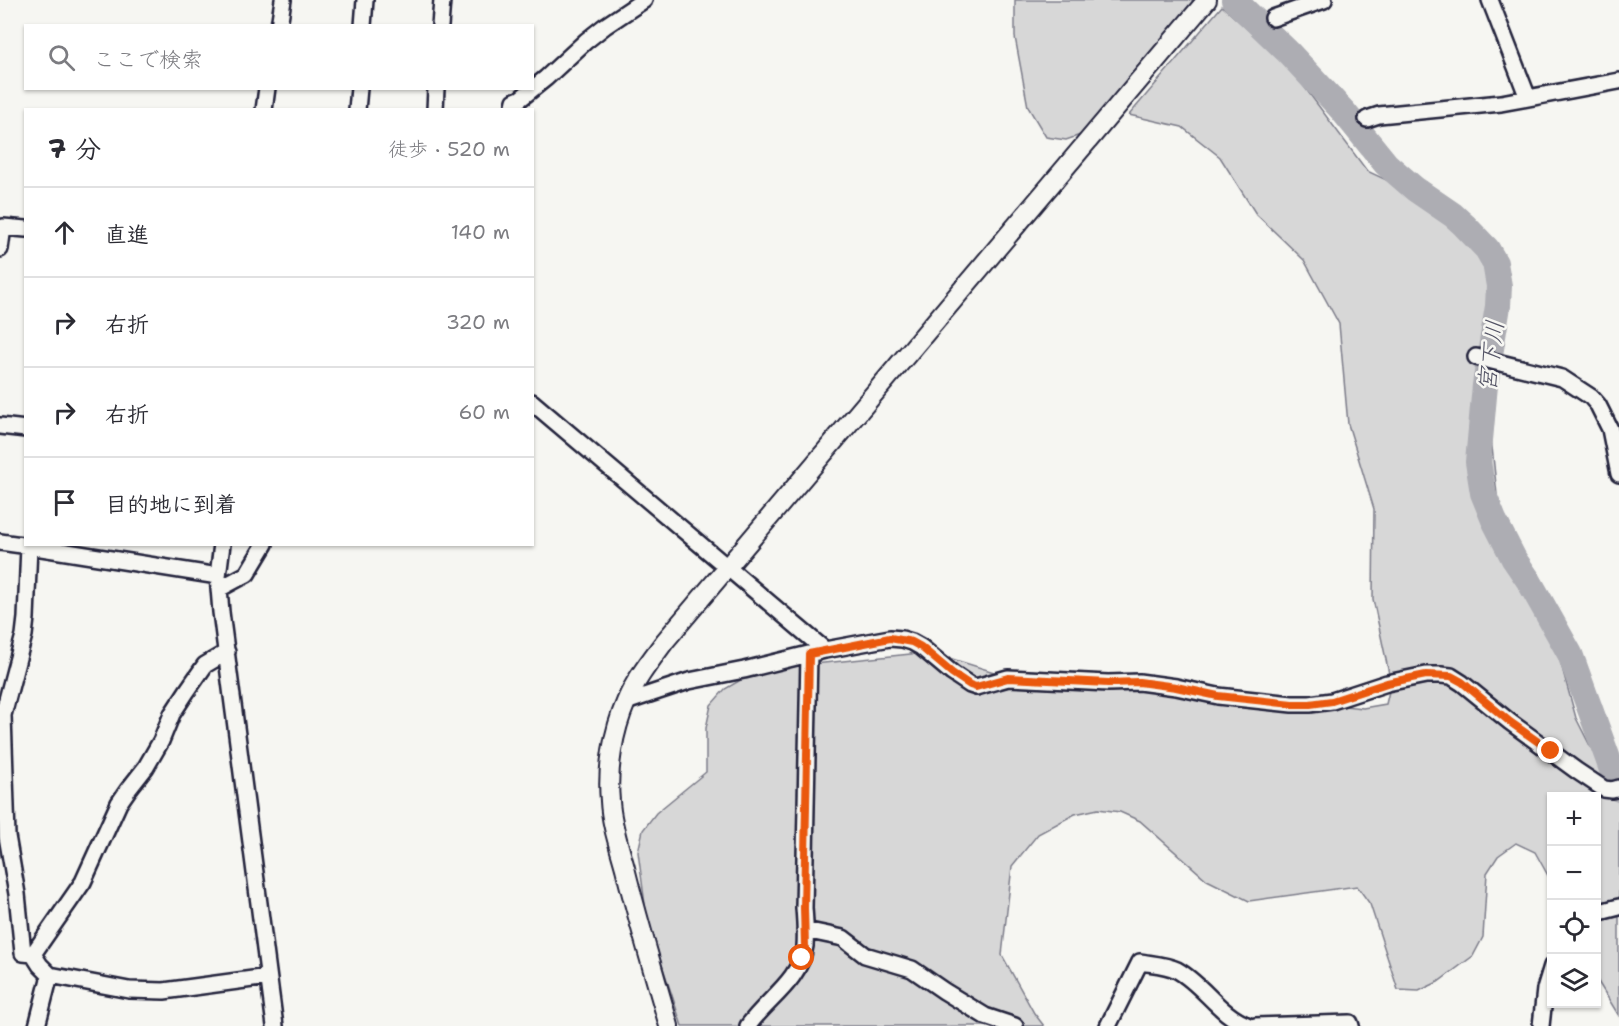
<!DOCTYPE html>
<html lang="ja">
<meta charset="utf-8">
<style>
body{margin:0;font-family:"Shantell Sans","Klee One",sans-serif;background:#f7f7f7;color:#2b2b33}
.controls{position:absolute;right:18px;bottom:18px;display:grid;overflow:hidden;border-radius:0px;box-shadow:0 2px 4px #0004}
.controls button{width:54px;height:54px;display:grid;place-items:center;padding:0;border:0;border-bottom:2px solid #e1e1e2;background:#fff;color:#2b2b33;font:30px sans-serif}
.stop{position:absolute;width:18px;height:18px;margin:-14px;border:4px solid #ea580c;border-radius:50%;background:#fff}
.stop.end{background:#ea580c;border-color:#fff;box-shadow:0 2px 6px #0008}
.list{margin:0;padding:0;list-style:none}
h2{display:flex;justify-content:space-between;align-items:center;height:78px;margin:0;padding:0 24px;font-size:26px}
h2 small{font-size:20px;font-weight:400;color:#7c7c81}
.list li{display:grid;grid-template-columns:39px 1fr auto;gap:18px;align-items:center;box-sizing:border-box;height:90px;padding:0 24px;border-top:2px solid #e1e1e2}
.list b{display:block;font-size:22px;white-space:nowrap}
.list em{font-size:20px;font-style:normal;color:#7c7c81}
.icon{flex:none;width:33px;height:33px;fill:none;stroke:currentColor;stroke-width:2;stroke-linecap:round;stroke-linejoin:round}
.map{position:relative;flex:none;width:1619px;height:1026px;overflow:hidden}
.search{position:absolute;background:#fff;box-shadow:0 2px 4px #0004;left:24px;top:24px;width:510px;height:66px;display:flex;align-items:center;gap:15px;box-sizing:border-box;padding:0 21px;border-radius:0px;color:#7c7c81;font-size:22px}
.panel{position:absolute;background:#fff;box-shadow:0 2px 4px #0004;left:24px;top:108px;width:510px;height:438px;border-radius:0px}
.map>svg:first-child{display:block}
</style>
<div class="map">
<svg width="1619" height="1026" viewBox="0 0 1619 1026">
<rect width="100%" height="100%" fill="#f6f6f2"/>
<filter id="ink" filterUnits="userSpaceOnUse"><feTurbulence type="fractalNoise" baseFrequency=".0167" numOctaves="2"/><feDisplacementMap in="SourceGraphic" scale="12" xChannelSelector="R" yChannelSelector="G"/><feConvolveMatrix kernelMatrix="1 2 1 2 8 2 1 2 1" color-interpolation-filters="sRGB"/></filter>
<g filter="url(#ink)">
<path fill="#d7d7d7" stroke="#7c7c89" stroke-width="1.5" d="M1015,0h180l-109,133 -20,7 -20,-3 -18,-30 -13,-70z
M1222,6l69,63 76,102 107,50 14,15 11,64 -8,137 7,67 15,54 38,70 25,90 43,85v213l-22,-36 -1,-184h-44l-1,85 -16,-29 -19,-9 -18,13 -11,17 -4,64 -10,19 -35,26 -19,9 -21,-1 -28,-86 -13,-18 -108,15 -42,-21 -67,-59 -20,-9 -22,-3 -23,5 -37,20 -26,32 -10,89 32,58 10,13h-362l-35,-107 -9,-67 5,-22 13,-17 50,-41v-44l5,-23 14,-16 19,-11 41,-11 145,-15 80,25 43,-2 310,33 23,-4 5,-21 -18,-84 1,-90 -26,-85 -9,-100 -35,-64 -48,-46 -36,-57 -38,-30 -53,-12z"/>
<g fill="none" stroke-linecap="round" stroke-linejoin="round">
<path stroke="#adadb3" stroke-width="26" d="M1234,0l54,52 55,59 43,53 29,25 38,26 11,10 23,24 8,14 4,23 -1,20 -13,79 -7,77 5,31 11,27 20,39 15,22 41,73 49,135"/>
<defs>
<path id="minor" d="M1490,0l38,98
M1273,18l51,-18
M279,26l4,-26
M363,26l2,-26
M440,26l2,-26
M264,110l3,-22
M357,110l2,-22
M435,110l1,-22
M513,110l2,-9 5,-2 26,-21 40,-37 19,-15 39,-26
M1367,119l12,-4 122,-12 118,-22
M0,249l3,-22 23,2
M1476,357l86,21 29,19 7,8 12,24 9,45
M532,402l293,248
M0,426l26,3
M0,542l29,4v-2
M222,544l-4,32 3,36 54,414
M218,576l-189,-30 -3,72 -2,17 -21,80 4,121 10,58 6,59 10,1 7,11 10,10 79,15 35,1 104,-14
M219,589l28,-15 18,-30
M626,702l63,-21 55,-11 81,-20 65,-12 12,1 10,3 9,5 31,26 18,12 6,2 32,-9 100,5 31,-1 37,5 42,9 74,8h18l22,-3 55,-18 39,-8h15l10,1 11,7 48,39 67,49 27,18 8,1 7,-2
M1596,913l23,-6
M805,930l38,8 22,17 47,14 32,22 41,25 30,10
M33,954l50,-72 36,-79 9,-13 18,-23 15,-26 11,-27 15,-23 18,-26 22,-13
M37,1026l13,-51
M748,1026c19,-27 52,-45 57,-80 1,-13 0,-26 -1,-38l5,-254
M1108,1026l32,-64c11,2 27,3 37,8 27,15 42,45 72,56
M1255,1026l95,-3 1,3
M1541,1026l4,-37 7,-23"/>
<path id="tertiary" d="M669,1026c-15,-53 -31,-105 -44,-158 -6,-22 -14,-45 -15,-67 -3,-32 3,-69 16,-99 9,-22 25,-42 39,-61l542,-641"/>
</defs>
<use href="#minor" stroke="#22223b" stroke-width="20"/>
<use href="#tertiary" stroke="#22223b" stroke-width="22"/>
<use href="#minor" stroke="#f6f6f2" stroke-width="15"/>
<use href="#tertiary" stroke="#f6f6f2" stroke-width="18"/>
</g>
</g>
<g fill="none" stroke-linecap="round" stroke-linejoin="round" filter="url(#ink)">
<path stroke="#ea580c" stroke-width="8" d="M802,958l3,-12 -1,-38 5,-254 81,-16 22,4 9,5 31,26 18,12 6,2 32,-9 100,5 31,-1 37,5 42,9 74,8h18l22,-3 55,-18 39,-8 25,1 11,6 48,40 41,29"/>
</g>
<g text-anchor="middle" stroke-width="5" stroke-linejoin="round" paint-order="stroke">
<g font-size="24" font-style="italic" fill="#535365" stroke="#f6f6f2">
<text transform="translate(1491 356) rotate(-83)" y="8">宮下川</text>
</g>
</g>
</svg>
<div class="controls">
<button>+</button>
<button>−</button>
<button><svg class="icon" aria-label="locate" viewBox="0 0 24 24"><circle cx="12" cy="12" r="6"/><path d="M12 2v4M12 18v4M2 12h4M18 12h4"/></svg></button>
<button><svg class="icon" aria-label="layers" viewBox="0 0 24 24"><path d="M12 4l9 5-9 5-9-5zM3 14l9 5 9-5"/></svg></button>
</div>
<div class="stop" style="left:802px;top:958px"></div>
<div class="stop end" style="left:1551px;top:751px"></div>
<div class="search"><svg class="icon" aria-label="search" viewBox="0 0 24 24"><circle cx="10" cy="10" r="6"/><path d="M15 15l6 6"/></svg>ここで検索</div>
<section class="panel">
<h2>7 分<small>徒歩 · 520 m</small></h2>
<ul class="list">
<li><svg class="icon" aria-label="ahead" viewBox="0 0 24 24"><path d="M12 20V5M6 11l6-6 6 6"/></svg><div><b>直進</b></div><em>140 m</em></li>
<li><svg class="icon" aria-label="right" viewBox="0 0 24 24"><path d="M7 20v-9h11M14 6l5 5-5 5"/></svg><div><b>右折</b></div><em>320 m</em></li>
<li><svg class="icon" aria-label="right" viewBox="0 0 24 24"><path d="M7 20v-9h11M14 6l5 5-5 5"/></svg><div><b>右折</b></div><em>60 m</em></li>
<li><svg class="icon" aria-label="arrive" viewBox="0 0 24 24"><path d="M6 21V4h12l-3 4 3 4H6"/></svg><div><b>目的地に到着</b></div></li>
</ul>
</section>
</div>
